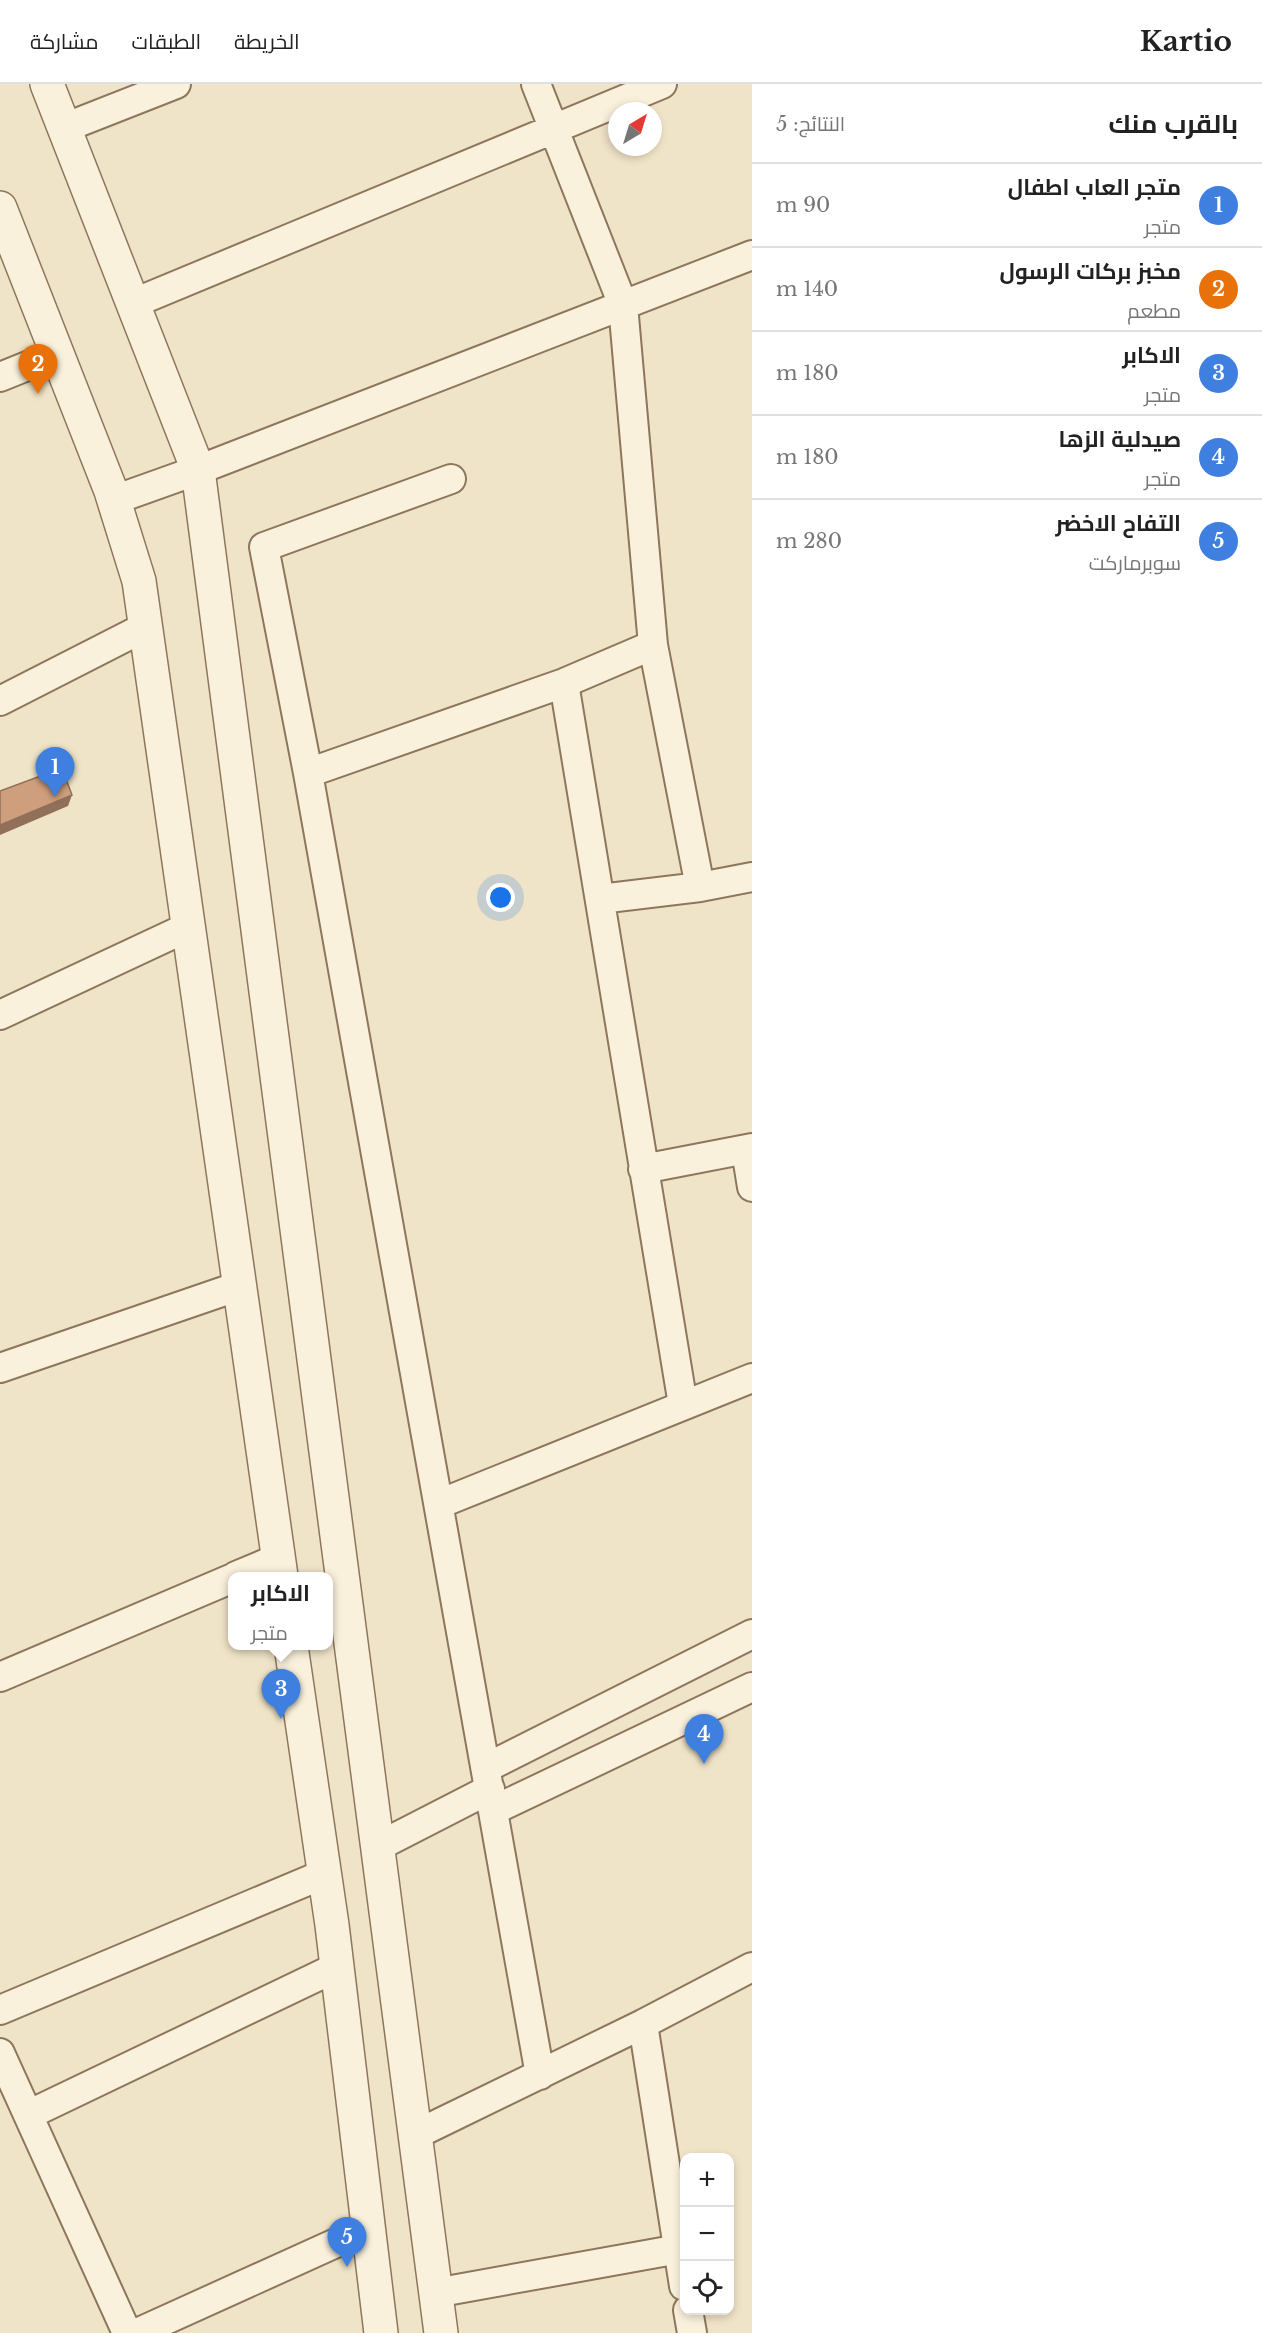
<!DOCTYPE html>
<html lang="ar">
<meta charset="utf-8">
<style>
body{margin:0;font-family:"Libre Baskerville",Cairo,serif;background:#f2f2f2;color:#222;direction:rtl}
.controls{position:absolute;right:18px;bottom:18px;display:grid;overflow:hidden;border-radius:12px;box-shadow:0 3px 9px #0003}
.controls button{width:54px;height:54px;display:grid;place-items:center;padding:0;border:0;border-bottom:2px solid #e0e0e0;background:#fff;color:#222;font:30px sans-serif}
.compass{position:absolute;left:608px;top:18px;width:54px;height:54px;border-radius:50%;background:#fff;box-shadow:0 3px 9px #0003;rotate:38deg}
.you{position:absolute;left:501px;top:814px;width:21px;height:21px;margin:-15px;border:4px solid #fff;border-radius:50%;background:#1a73e8;box-shadow:0 0 0 9px #1a73e833}
.badge{display:grid;place-items:center;width:39px;height:39px;border-radius:50%;background:#0f766e;color:#fff;font-size:20px;font-weight:700}
.pin{position:absolute;translate:-50% -50px;filter:drop-shadow(0 2px 3px #0008)}
.pin::after{content:'';position:absolute;top:32px;width:21px;height:18px;background:inherit;clip-path:polygon(0 0,100% 0,50% 100%)}
.popup{position:absolute;left:228px;top:1488px;width:105px;height:78px;box-sizing:border-box;display:grid;place-content:center;border-radius:12px;background:#fff;filter:drop-shadow(0 2px 4px #0005);font-size:20px;white-space:nowrap;color:#767676}
.popup b{font-size:22px;color:#222}
.popup::after{content:'';position:absolute;left:50%;top:100%;margin-left:-12px;border:12px solid transparent;border-top-color:#fff}
.list{margin:0;padding:0;list-style:none}
h2{display:flex;justify-content:space-between;align-items:center;height:78px;margin:0;padding:0 24px;font-size:26px}
h2 small{font-size:20px;font-weight:400;color:#767676}
.list li{display:grid;grid-template-columns:39px 1fr auto;gap:18px;align-items:center;box-sizing:border-box;height:84px;padding:0 24px;border-top:2px solid #e0e0e0}
.list b{display:block;font-size:22px;white-space:nowrap}
.list p{margin:0;font-size:20px;white-space:nowrap;color:#767676}
.list em{font-size:20px;font-style:normal;color:#767676}
.icon{flex:none;width:33px;height:33px;fill:none;stroke:currentColor;stroke-width:2;stroke-linecap:round;stroke-linejoin:round}
.map{position:relative;flex:none;width:752px;height:2249px;overflow:hidden;direction:ltr}
header{display:flex;align-items:center;gap:36px;box-sizing:border-box;height:84px;padding:0 30px;background:#fff;border-bottom:2px solid #e0e0e0}
header strong{font-size:28px}
nav{display:flex;gap:33px;margin-inline-start:auto;font-size:21px}
main{display:flex}
aside{flex:1;background:#fff}
.map>svg:first-child{display:block}
</style>
<header>
<strong>Kartio</strong>
<nav><a>الخريطة</a><a>الطبقات</a><a>مشاركة</a></nav>
</header>
<main>
<aside>
<h2>بالقرب منك<small>النتائج: 5</small></h2>
<ul class="list">
<li><span class="badge" style="background:#3f7fe0">1</span><div><b>متجر العاب اطفال</b><p>متجر</p></div><em>90 m</em></li>
<li><span class="badge" style="background:#e8710a">2</span><div><b>مخبز بركات الرسول</b><p>مطعم</p></div><em>140 m</em></li>
<li><span class="badge" style="background:#3f7fe0">3</span><div><b>الاكابر</b><p>متجر</p></div><em>180 m</em></li>
<li><span class="badge" style="background:#3f7fe0">4</span><div><b>صيدلية الزها</b><p>متجر</p></div><em>180 m</em></li>
<li><span class="badge" style="background:#3f7fe0">5</span><div><b>التفاح الاخضر</b><p>سوبرماركت</p></div><em>280 m</em></li>
</ul>
</aside>
<div class="map">
<svg width="752" height="2249" viewBox="0 0 752 2249">
<rect width="100%" height="100%" fill="#f0e4c8"/>
<g fill="none" stroke-linecap="round" stroke-linejoin="round">
<defs>
<path id="minor" d="M536,0l87,221 30,340 47,242
M64,44l112,-44
M134,219l528,-219
M0,293l57,-23
M451,395l-187,68 44,226 232,1302
M114,416l84,-30 554,-215
M564,599l119,722
M0,617l145,-74
M308,689l256,-90 89,-38
M600,815l100,-12 52,-10
M0,931l188,-88
M746,1066l6,37
M643,1085l109,-21
M0,1284l239,-82
M439,1420l313,-126
M236,1492l43,-18
M0,1593l233,-99
M486,1684l266,-134
M494,1726l258,-123
M377,1763l113,-58
M0,1926l324,-136
M643,1940l41,262
M0,1969l127,280
M28,2031l309,-148
M415,2051l228,-111 109,-57
M435,2209l244,-44
M688,2226l4,23
M137,2249l232,-105"/>
<path id="tertiary" d="M47,0l151,386 243,1863
M0,124l111,283 28,90 142,995
M291,1562l41,279 49,408"/>
</defs>
<use href="#minor" stroke="#8d765c" stroke-width="32"/>
<use href="#tertiary" stroke="#8d765c" stroke-width="36"/>
<use href="#minor" stroke="#faf1dc" stroke-width="28"/>
<use href="#tertiary" stroke="#faf1dc" stroke-width="33"/>
</g>
<path fill="#916f58" d="M72,711l-4,11 -68,29v-10z"/>
<path fill="#cf9f7d" stroke="#916f58" stroke-width="1.5" d="M62,684l10,27 -72,30v-34z"/>
</svg>
<div class="controls">
<button>+</button>
<button>−</button>
<button><svg class="icon" aria-label="locate" viewBox="0 0 24 24"><circle cx="12" cy="12" r="6"/><path d="M12 2v4M12 18v4M2 12h4M18 12h4"/></svg></button>
</div>
<svg class="compass" viewBox="-18 -18 36 36"><path d="M0-13l5 13h-10z" fill="#e53935"/><path d="M0 13l5-13h-10z" fill="#767676"/></svg>
<div class="you"></div>
<div class="pin badge" style="left:55px;top:713px;background:#3f7fe0">1</div>
<div class="pin badge" style="left:38px;top:310px;background:#e8710a">2</div>
<div class="pin badge" style="left:281px;top:1635px;background:#3f7fe0">3</div>
<div class="popup"><b>الاكابر</b>متجر</div>
<div class="pin badge" style="left:704px;top:1680px;background:#3f7fe0">4</div>
<div class="pin badge" style="left:347px;top:2183px;background:#3f7fe0">5</div>
</div>
</main>
